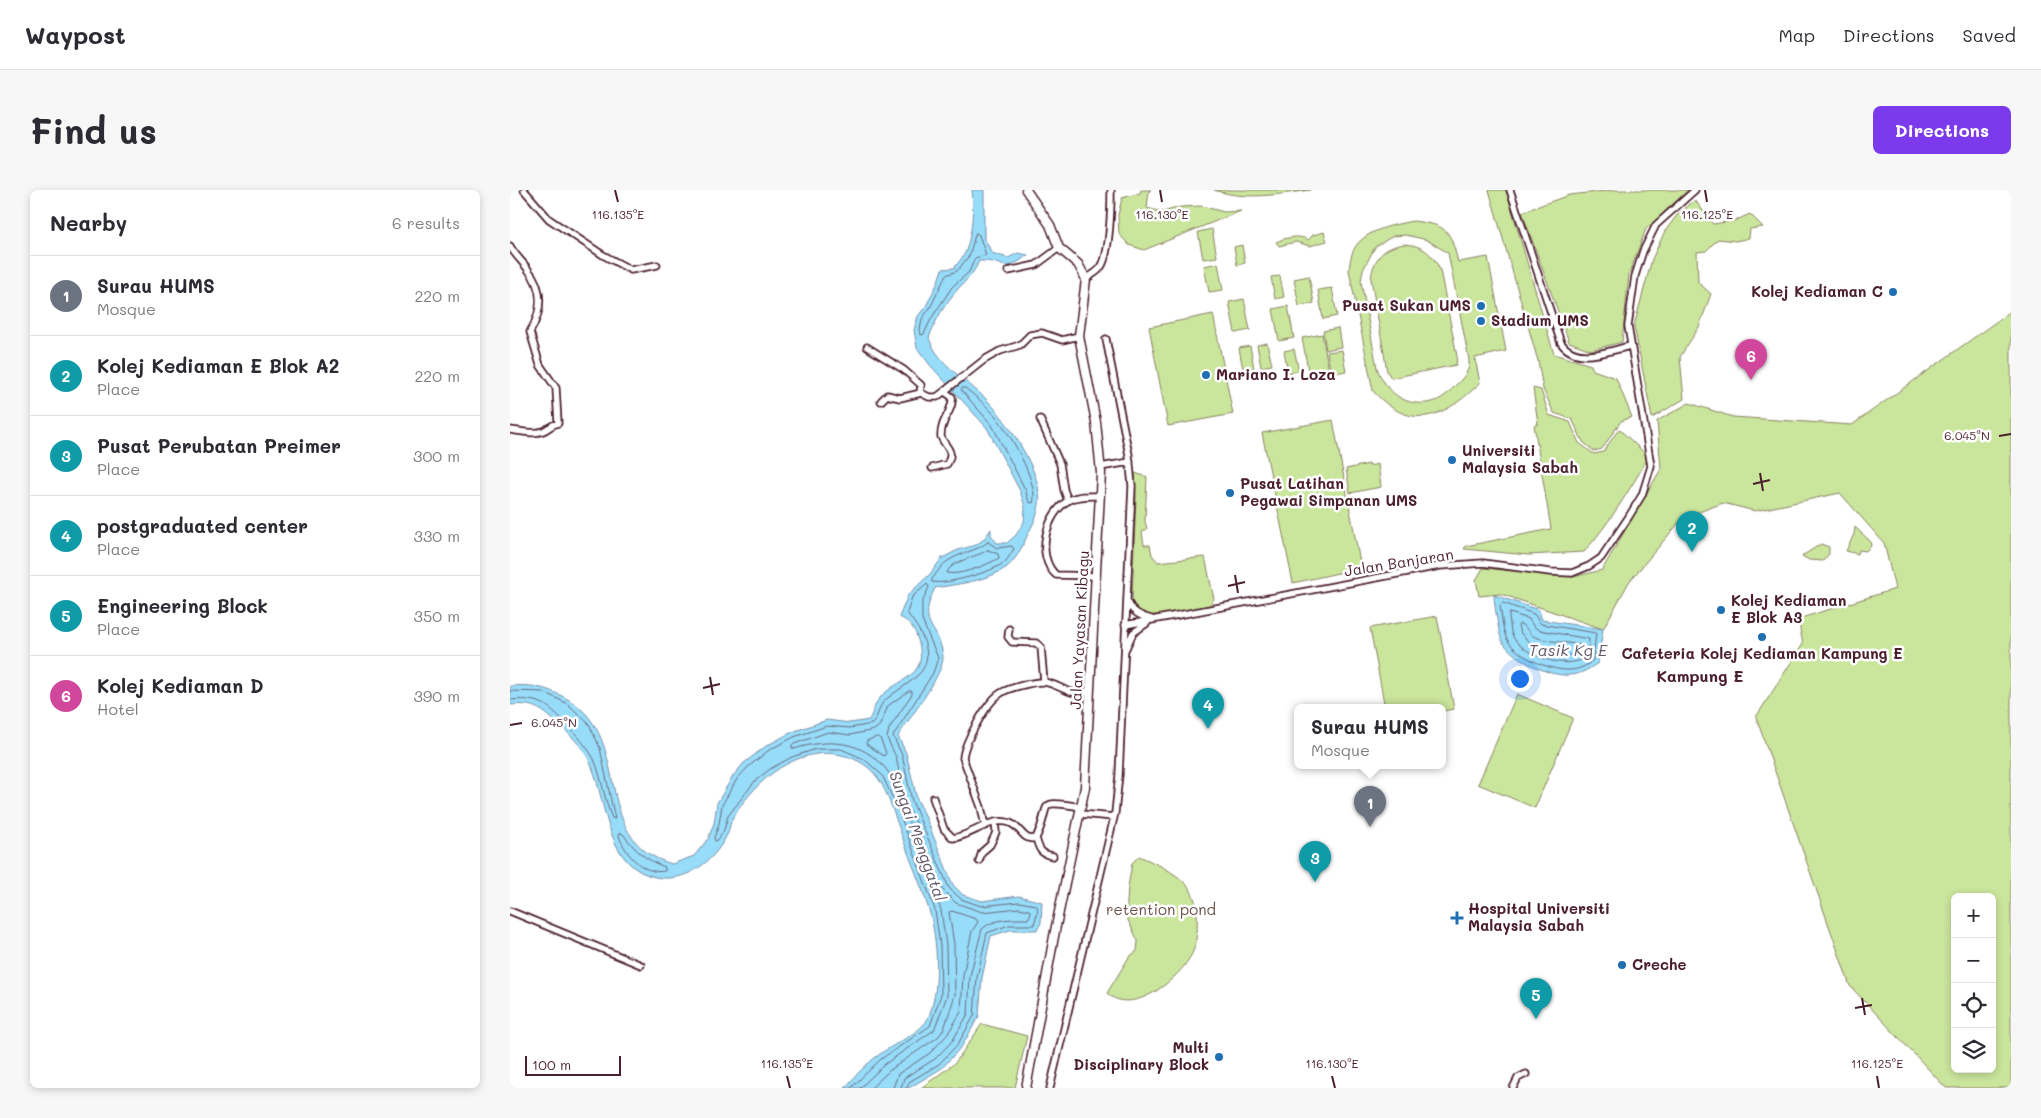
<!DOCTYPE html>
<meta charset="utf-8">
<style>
body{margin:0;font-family:Mali,sans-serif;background:#f7f7f7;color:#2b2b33}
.controls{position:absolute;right:15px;bottom:15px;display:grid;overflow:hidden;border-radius:8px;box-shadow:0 2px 8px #0003}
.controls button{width:45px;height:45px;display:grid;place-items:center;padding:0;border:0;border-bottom:1px solid #e1e1e2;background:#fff;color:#2b2b33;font:25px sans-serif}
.scale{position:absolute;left:15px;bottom:12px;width:96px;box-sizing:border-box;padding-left:5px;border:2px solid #4a1f2b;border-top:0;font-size:14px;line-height:18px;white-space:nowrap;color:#4a1f2b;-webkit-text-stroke:4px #fff;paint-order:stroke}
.you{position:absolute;left:1009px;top:488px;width:18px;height:18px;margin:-12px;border:4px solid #fff;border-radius:50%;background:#1a73e8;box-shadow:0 0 0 8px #1a73e833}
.badge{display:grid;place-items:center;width:32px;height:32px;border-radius:50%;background:#7c3aed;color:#fff;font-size:16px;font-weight:700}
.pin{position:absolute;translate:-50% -41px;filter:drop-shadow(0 1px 2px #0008)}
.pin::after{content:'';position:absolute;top:26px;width:18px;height:15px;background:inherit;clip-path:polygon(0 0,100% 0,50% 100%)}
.popup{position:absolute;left:784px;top:514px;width:152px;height:65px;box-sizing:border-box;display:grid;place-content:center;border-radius:8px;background:#fff;filter:drop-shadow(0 1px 4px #0005);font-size:16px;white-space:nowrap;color:#7c7c81}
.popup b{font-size:19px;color:#2b2b33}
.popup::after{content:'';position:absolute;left:50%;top:100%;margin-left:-10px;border:10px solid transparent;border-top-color:#fff}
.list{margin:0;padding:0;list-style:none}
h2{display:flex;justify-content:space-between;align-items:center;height:65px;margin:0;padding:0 20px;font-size:21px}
h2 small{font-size:16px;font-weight:400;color:#7c7c81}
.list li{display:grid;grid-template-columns:32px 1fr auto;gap:15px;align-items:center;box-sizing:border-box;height:80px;padding:0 20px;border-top:1px solid #e1e1e2}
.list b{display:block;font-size:19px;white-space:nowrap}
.list p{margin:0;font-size:16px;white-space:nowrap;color:#7c7c81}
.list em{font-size:16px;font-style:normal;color:#7c7c81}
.icon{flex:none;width:28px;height:28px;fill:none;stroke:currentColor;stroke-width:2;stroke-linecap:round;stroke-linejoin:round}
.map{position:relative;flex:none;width:1501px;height:898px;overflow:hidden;border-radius:8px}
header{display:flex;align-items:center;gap:30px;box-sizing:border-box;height:70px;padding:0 25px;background:#fff;border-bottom:1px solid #e1e1e2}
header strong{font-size:24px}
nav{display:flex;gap:28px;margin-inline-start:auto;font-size:18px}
.intro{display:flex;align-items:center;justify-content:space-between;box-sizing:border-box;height:120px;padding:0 30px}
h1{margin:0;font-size:35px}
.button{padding:12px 22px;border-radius:8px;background:#7c3aed;color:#fff;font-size:18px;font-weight:700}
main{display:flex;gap:30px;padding:0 30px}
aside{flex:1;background:#fff;border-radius:8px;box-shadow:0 2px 8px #0003}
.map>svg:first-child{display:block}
</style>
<header>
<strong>Waypost</strong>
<nav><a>Map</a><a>Directions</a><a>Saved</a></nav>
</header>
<div class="intro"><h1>Find us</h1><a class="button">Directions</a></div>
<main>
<aside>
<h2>Nearby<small>6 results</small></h2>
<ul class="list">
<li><span class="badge" style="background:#6b7280">1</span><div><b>Surau HUMS</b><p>Mosque</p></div><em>220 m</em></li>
<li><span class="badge" style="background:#0f9aa8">2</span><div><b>Kolej Kediaman E Blok A2</b><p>Place</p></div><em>220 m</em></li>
<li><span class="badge" style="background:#0f9aa8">3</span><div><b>Pusat Perubatan Preimer</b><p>Place</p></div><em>300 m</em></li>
<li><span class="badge" style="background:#0f9aa8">4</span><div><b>postgraduated center</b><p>Place</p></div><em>330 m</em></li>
<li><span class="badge" style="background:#0f9aa8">5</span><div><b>Engineering Block</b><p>Place</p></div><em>350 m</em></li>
<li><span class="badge" style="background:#d1479c">6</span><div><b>Kolej Kediaman D</b><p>Hotel</p></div><em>390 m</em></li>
</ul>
</aside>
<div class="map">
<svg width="1501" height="898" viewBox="0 0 1501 898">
<rect width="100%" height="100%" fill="#fff"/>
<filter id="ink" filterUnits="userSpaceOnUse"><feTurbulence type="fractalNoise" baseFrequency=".02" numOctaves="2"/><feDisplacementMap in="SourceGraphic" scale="10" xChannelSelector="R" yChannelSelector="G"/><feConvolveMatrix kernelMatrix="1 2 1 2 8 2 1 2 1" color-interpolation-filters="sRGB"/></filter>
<g filter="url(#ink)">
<path fill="#cae59c" stroke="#8a8264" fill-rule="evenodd" d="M631,0h10l-2,1 -2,17 15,4 19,-5 21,-1 22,6 17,-1 -97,39 -15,-5 -10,-11 -1,-19 4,-17 18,-5z
M704,0h97c-32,4 -65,11 -97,0z
M979,0h17l48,164 37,11 2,5 23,8 16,39 -11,4 -19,28 -8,2 -11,-9 -11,-23 -18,-6 -11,-24 -5,-28z
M1105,0h73l-42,39 -17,45 -7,68 -31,8 -22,-8 -47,-130 47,-17z
M1185,10l18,24 21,-3 16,-7 13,13 -13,2 -1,9 -13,3 -18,-2 -12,12 -9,1 1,30 13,12 -12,33 -19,30 4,42 -32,19 -18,-92 18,-67 13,-28 13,-17z
M903,31c34,4 37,8 45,41l30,-5 18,94 -31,7 5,25c-36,35 -69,50 -107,8l-24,-121c1,-5 1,-11 3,-16 7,-23 40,-29 61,-33zM896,45l21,5 21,13 21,107c1,11 -5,17 -12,24 -7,7 -15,16 -25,18 -27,6 -46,-10 -55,-34l-16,-87 2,-11 12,-23 18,-11z
M702,39l5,28 -14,2 -5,-27z
M814,42l3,9 -17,5 -14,-4 -17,4 -3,-4c9,-4 23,-8 32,-2l5,-5z
M894,54c19,1 29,10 36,26l17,86 -1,9 -65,13 -4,-7 -16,-92c2,-21 13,-32 33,-35z
M732,55l3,18 -8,2 -3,-18z
M708,73l5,27 -14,2 -5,-26z
M770,86l4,21 -9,2 -4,-22z
M799,86l5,27 -15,3 -5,-27z
M822,98l5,28 -14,3 -5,-29z
M734,109l6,31 -15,3 -6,-31z
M778,116l6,32 -15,3 -6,-32z
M1501,121v777h-65l-96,-102 -94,-269 47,-73 -5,-25 97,-30 -11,-46 -44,-50 -85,18 -32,-8 -40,15 -54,64 -26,47 -102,-35 -22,2 -3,-16 7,-12 90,9 29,-7 59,-101 -4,-48 32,-18 44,14 119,8zM1445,707h37v172h-37z
M703,124l20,100 -65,12 -19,-99z
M828,138l3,19 -15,3 -3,-19z
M812,144l7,37 -20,4 -7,-37z
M757,153l5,22 -11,2 -4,-22z
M740,156l4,22 -11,2 -4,-22z
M784,159l5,22 -11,2 -4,-22z
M832,160l4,21 -15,3 -4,-22z
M1023,198l8,2 8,25 21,7 9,21 15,11 9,-2 16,-23 30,28c-20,33 -39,66 -65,95l-56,3 -64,-6 2,-3 85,-17 -17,-104 4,-1z
M823,230l28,148 -68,15 -31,-150z
M859,274v2l9,-2 3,23 -31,6 -4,-24z
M625,283l12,4 -2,44 2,8 -5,3 2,13h6l2,10 6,7 47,-5 9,42 -4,6c-15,3 -62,17 -73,6 -3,-2 -4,-8 -5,-11l4,-103z
M1345,337l15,14 1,5 -5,5 -7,-1 -1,4 -12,-3 8,-17z
M1311,354l8,3v7l-6,7 -14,-1 -7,-4z
M927,426l17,93 -11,2 -1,-3h-57l-15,-80z
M1007,504l56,24 -38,90 -57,-24z
M629,666c16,7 34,15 46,27 8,7 12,22 12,32 1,11 0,23 -3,34 -9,26 -61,70 -87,44l22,-36 8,-6 1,-10 -12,-25 2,-29 4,-24z
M472,834l45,12 -12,52h-94l34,-25z"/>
<path fill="#97dcf9" stroke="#7890a7" d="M462,0h12v48l8,15 16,5 10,-5 10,2c-28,21 -21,5 -49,6 -6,14 -12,18 -21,28 -13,14 -23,32 -29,49 9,26 36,41 56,60 20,19 51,66 54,94 2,14 -3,27 -10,40 -5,11 -12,27 -22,35 -19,14 -49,17 -72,21 -19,39 4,35 8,68 2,17 -35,64 -45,80l8,17 11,46 7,14 29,72 10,10 19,6 37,-5 23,6 -1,21 -4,7h-27l-19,6 -9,42 -3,38 -17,30 -20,22 -33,20h-64c10,-12 22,-25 35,-34 12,-9 40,-21 47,-34 14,-27 11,-81 2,-110 -7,-24 -18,-47 -26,-71 -6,-16 -16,-50 -26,-62 -13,-18 -38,-26 -60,-23 -36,5 -65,33 -83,62 -4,5 -4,12 -6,17 -14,30 -46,54 -80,42 -44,-15 -42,-80 -59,-115 -8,-15 -19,-26 -32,-37 -17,-15 -23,-20 -47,-18v-19c20,-2 34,1 52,10 77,38 23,143 110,168l22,-8 14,-17 6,-16 3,-20 16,-27 11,-13 22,-17 26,-14 35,-12 23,3 19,-3c3,-5 7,-19 10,-21 18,-22 51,-20 39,-59 -3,-11 -8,-19 -19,-23l9,-22 22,-21 12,-16 16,-8 18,-5 8,-6 7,-10v6l6,8h10l9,-8 8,-13 1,-15 -5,-16 -33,-63 -57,-63 -13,-17 -3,-18 4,-14 8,-10 11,-22 5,-15 12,-1c4,-5 9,-11 12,-17 6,-19 8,-41 6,-61z
M984,405l45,15 3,10 61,9 -5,34c-9,6 -16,11 -28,12 -21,2 -57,-16 -68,-34 -3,-6 -8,-38 -8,-46z"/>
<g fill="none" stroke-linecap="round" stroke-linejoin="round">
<path stroke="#696b7d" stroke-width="1" d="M466,43l3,2 7,20 -11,3 -6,14 -17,15 -21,32 -7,15 -3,1 -1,-5 2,-11 8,-11 16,-33 11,-4 12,-15z
M452,198h3c14,11 28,23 38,38 11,15 36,60 30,77l-4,-1 -4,-13 -33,-64 -30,-34z
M478,352l9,6 15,-2 2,3c-3,4 -6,10 -9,13 -12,10 -59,23 -73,20v-3c5,-6 9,-14 16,-18 13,-9 27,-9 40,-19z
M478,360l10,4 1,4c-12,7 -39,18 -52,15 3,-12 30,-16 41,-23z
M993,413l31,11 7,10 55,9 -3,27c-6,6 -15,10 -24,10 -19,1 -56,-15 -63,-33 -4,-9 -4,-21 -6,-31z
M1000,423l19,6 4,7 6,4 50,9 -1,17c-19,16 -66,0 -76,-21 -2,-5 -2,-14 -3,-19z
M1010,434c7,2 8,10 15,13 14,5 31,5 45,8l1,7c-16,10 -60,-6 -63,-26z
M0,501l34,1 24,12 21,20 11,24 15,71 -3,-1c-8,-19 -10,-40 -18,-59 -7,-14 -40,-52 -53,-56 -10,-4 -21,-4 -31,-3
M399,501h3v3l-23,35 -2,9 9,19 9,42 -1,3 -3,-1c-5,-10 -8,-23 -15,-32 -25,-29 -57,-31 -92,-20l-2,-1v-3l5,-2 31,-11 22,3 24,-5 6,-5 8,-19z
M367,547l3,1 6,15 -2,3 -18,-12 1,-3z
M110,643l3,1c12,16 22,26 42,33v4c-22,4 -39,-16 -46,-35z
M341,898l30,-29 49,-33 11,-31 -1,-50 -5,-35 -37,-101 -16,-34 -18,-16 -23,-10h-25l-24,8 -22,12 -15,12 -27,35 -4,14 -6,10 -3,1 -1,-3 5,-14 3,-19 15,-26 11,-12 21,-17 25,-13 33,-11 23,2 22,-4c6,-6 7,-18 12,-23 11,-10 24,-16 34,-26 20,-19 1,-47 -11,-62l5,-16 15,-13 2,3 -7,16v17l16,38 -5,15 -40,63 9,19 10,46 37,87 12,11 20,7 38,-4 17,3 2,4 -4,16h-25l-22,8 -10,44 -3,39 -16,28 -19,20 -30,18 -2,6
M350,898l25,-24 49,-34 13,-34 -1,-51 -5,-35 -36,-99 2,-4 7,11 29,72 13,13 26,9 37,-4 10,2 2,3 -3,6c-15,0 -34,-1 -46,10l-12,47 -2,38 -15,26 -18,19 -31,19 -3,10
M361,898l19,-18 48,-33 6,-8 11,-34 -1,-51 -5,-32 3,-1 24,8 2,3 -6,9 -9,44 -2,37 -14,23 -17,18 -32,21 -5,14"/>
<defs>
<path id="minor" d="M14,0l25,29 54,36 28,15 26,-5
M1000,0l51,153c16,22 46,8 69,3
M0,56c4,8 12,15 17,22 17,21 16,42 3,64l10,33 16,23 2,35c-7,2 -10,6 -15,8 -11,4 -22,0 -33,-1
M498,81l28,-6 23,-17
M576,89c5,-4 12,-7 15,-12 9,-13 10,-60 10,-77
M357,157l37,23 17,15 -1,8
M371,211l6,-6 13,3 21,-5 8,4h8l47,-37 16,-9 20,-6 10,-10 12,-2 20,7 17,-4
M530,229l20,45 4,26 4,11
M590,277l30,-5
M422,278l15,-4c8,-13 -1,-16 -6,-27 -1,-18 13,-26 11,-40l-7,-5
M585,386l-39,-1c-21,-19 -10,-62 13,-75 10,-5 21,-4 31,-4
M618,412c4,10 12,14 23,17
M615,435l315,-59 43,-3 67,9 22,1 17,-7 12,-8 27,-40 14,-23 9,-29 -23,-140 7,-50 8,-25 13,-26 39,-35
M499,439l-1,8 4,5 24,1 5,4 3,35
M615,460l8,-17 14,-10
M423,608l11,31 9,9c19,-2 38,-22 57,-15 11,4 13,19 26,15 17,-34 -3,-39 45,-31
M570,624l34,3
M475,636l-4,-19 -18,-49c1,-15 24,-57 38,-65 7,-5 32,-11 41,-11 10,0 19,7 29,10 6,1 13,0 19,0
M526,648c3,12 5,16 17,18
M469,671l3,-9 8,-7 4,-8 2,-5 -1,-10
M0,721l131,54
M540,898l65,-275 4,-38 13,-289 -3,-31 -23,-116
M1003,898l5,-10 8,-4"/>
<path id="tertiary" d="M516,0l24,35 9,23 19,16 8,15 -7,57 17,86 5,51 -16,314 -30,144 -29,157"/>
</defs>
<use href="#minor" stroke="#4a1f2b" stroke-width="9"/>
<use href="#tertiary" stroke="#4a1f2b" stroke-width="11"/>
<use href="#minor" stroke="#fff" stroke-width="5.5"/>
<use href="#tertiary" stroke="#fff" stroke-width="8"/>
</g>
</g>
<path fill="none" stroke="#4a1f2b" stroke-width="2" d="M105,0l3,12M650,0l2,12M1195,0l2,12M1489,246l12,-2M1250,283l3,18M1243,294l17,-4M725,385l3,18M718,396l17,-4M200,487l3,18M193,498l17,-4M0,535l12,-2M1352,808l3,17M1345,818l17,-3M277,886l3,12M822,886l3,12M1367,886l2,12"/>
<g fill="#1f6fb2" stroke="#fff" stroke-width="2">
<circle cx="1383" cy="102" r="5"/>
<circle cx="971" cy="116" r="5"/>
<circle cx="971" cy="131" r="5"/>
<circle cx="696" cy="185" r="5"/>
<circle cx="942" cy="270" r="5"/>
<circle cx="720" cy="303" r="5"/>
<circle cx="1211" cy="420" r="5"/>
<circle cx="1252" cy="447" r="5"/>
<path d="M944.5 720.5h5v5h5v5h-5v5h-5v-5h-5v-5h5z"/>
<circle cx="1112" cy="775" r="5"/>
<circle cx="709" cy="867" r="5"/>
</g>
<g text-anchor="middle" stroke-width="5" stroke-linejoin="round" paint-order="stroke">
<g font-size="15" font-weight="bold" fill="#4a1f2b" stroke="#fff" text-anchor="start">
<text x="1373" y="107" text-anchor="end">Kolej Kediaman C</text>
<text x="961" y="121" text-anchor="end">Pusat Sukan UMS</text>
<text x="981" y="136">Stadium UMS</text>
<text x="706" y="190">Mariano I. Loza</text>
<text x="952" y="266">Universiti<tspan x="952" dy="17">Malaysia Sabah</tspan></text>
<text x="730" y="299">Pusat Latihan<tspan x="730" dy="17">Pegawai Simpanan UMS</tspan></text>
<text x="1221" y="416">Kolej Kediaman<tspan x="1221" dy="17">E Blok A3</tspan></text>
<text x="1252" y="469" text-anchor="middle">Cafeteria Kolej Kediaman Kampung E</text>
<text x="958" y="724">Hospital Universiti<tspan x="958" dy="17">Malaysia Sabah</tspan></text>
<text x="1122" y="780">Creche</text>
<text x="699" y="863" text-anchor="end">Multi<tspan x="699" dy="17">Disciplinary Block</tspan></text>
</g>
<g font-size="15" fill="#4a1f2b" stroke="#fff">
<text transform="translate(889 373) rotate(-9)" y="5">Jalan Banjaran</text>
<text transform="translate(570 440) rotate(-87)" y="5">Jalan Yayasan Kibagu</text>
</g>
<g font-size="15" fill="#6a5047" stroke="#fff">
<text x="651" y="725">retention pond</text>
</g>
<g font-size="16" font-style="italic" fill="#615869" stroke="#fff">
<text x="1058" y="466">Tasik Kg E</text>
<text transform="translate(408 646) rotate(70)" y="6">Sungai Menggatal</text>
</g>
<g font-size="16" font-weight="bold" fill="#4a1f2b" stroke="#fff">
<text x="1190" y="492">Kampung E</text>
</g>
</g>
<g font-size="12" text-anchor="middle" fill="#4a1f2b" stroke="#fff" stroke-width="5" stroke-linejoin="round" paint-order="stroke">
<text x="108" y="29">116.135°E</text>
<text x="652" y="29">116.130°E</text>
<text x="1197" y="29">116.125°E</text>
<text x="1457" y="250">6.045°N</text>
<text x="44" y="537">6.045°N</text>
<text x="277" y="878">116.135°E</text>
<text x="822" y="878">116.130°E</text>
<text x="1367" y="878">116.125°E</text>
</g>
</svg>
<div class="controls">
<button>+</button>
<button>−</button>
<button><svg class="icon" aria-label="locate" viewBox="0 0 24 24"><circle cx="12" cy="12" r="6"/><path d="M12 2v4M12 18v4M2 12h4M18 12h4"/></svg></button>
<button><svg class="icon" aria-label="layers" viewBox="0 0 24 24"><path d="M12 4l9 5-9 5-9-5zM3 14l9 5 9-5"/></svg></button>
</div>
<div class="scale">100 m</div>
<div class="you"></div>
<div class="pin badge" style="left:860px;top:637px;background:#6b7280">1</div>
<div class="popup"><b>Surau HUMS</b>Mosque</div>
<div class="pin badge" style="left:1182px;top:362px;background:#0f9aa8">2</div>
<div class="pin badge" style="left:805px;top:692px;background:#0f9aa8">3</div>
<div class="pin badge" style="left:698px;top:539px;background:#0f9aa8">4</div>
<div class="pin badge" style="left:1026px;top:829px;background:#0f9aa8">5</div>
<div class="pin badge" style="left:1241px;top:190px;background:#d1479c">6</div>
</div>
</main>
